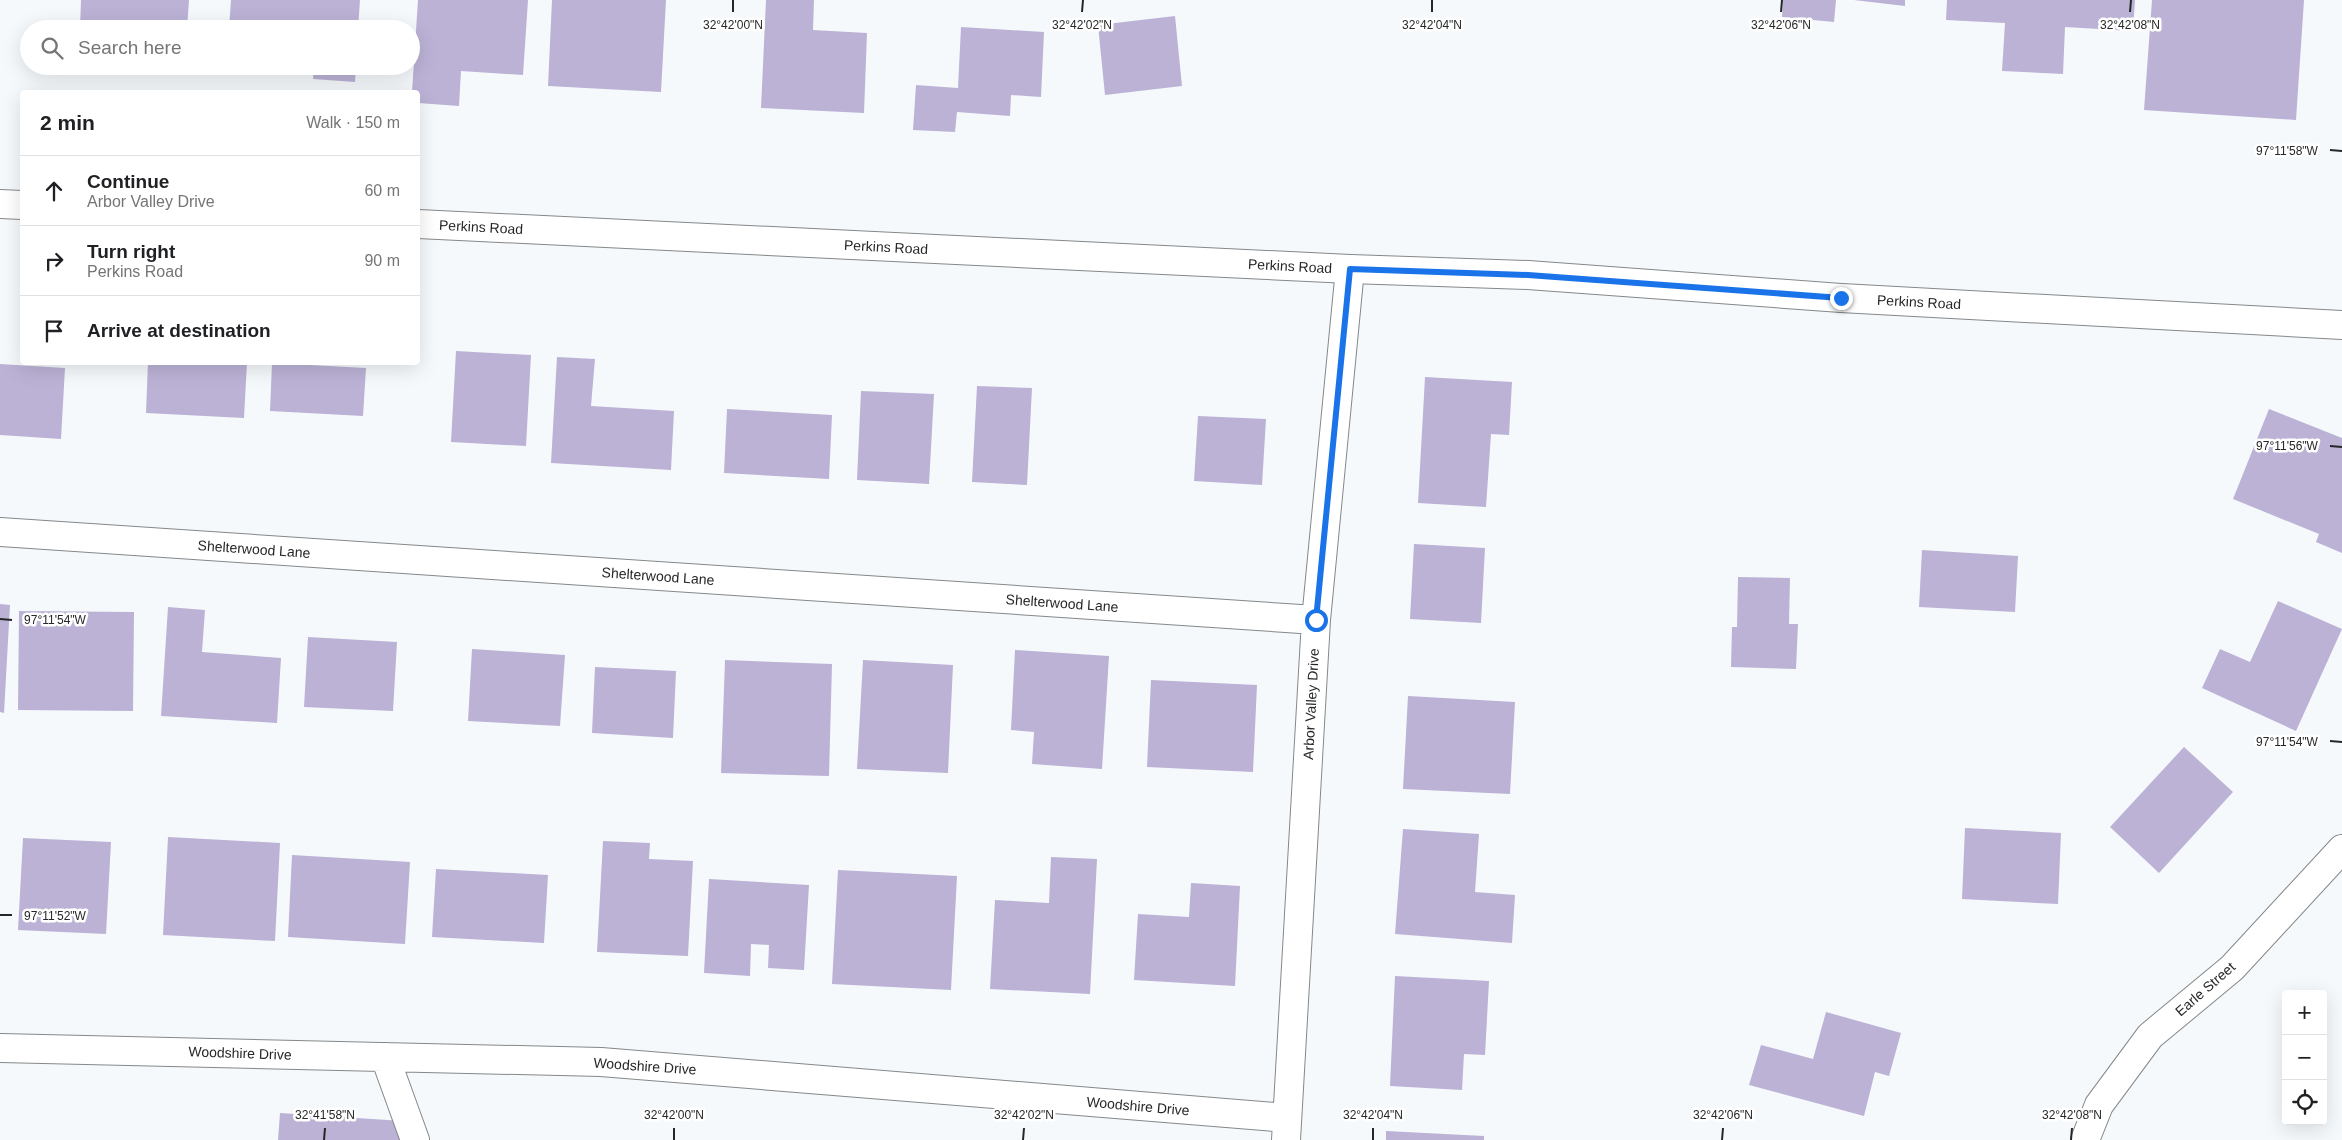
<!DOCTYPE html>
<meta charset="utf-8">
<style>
body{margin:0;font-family:Helvetica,sans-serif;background:#f6f6f6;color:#202124}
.controls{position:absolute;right:15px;bottom:15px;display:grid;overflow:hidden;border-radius:5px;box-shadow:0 5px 20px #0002}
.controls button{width:45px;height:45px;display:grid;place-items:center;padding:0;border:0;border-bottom:1px solid #e0e0e0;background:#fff;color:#202124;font:25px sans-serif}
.stop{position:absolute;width:15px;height:15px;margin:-11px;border:4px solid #1a73e8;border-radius:50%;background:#fff}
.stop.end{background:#1a73e8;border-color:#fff;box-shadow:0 1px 5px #0008}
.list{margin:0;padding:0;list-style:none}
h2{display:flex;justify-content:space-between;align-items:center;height:65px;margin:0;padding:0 20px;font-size:21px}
h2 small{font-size:16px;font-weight:400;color:#757577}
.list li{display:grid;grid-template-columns:32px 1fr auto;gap:15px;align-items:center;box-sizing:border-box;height:70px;padding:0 20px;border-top:1px solid #e0e0e0}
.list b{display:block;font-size:19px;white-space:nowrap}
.list p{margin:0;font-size:16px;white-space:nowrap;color:#757577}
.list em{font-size:16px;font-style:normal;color:#757577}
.icon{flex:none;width:28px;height:28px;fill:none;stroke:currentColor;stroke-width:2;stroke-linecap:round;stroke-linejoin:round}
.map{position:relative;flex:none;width:2342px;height:1140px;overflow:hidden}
.search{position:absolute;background:#fff;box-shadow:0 5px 20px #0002;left:20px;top:20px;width:400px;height:55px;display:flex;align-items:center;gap:12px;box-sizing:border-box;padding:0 18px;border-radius:28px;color:#757577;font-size:19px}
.panel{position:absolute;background:#fff;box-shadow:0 5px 20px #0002;left:20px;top:90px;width:400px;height:275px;border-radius:5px}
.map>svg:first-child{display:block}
</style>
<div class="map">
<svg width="2342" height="1140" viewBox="0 0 2342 1140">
<rect width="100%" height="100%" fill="#f5f9fc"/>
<path fill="#bbb2d6" d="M81,0h108l-2,29h-107z
M231,0h129l-2,29h-129z
M418,0h110l-5,75 -62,-4 -2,35 -41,-3v-11h-6z
M552,0h114l-5,92 -113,-6z
M766,0h48l-1,30 54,3 -3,80 -103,-5z
M1783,0h53l-2,22 -52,-5z
M1854,0h51v6z
M1947,0h188l-2,31 -68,-4 -2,47 -61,-3 3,-48 -59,-3z
M2152,0h152l-8,120 -152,-10z
M1175,16l7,70 -77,9 -7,-70z
M961,27l83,5 -3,65 -30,-2 -1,21 -53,-4 -2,20 -42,-2 3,-45 42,3z
M78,66h48v8l-48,-2z
M227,66h44l-1,9 -43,-2z
M314,66h42l-1,16 -42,-3z
M456,351l75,4 -5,91 -75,-4z
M557,357l38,2 -4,47 83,5 -3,59 -120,-7z
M148,362h99l-3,56 -98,-5z
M272,363l94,5 -3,48 -93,-5z
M0,364l65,4 -4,71 -61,-4z
M1425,377l87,5 -3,53 -18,-1 -5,73 -68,-4z
M977,386l55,2 -5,97 -55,-3z
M861,391l73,3 -5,90 -72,-4z
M727,409l105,6 -3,64 -105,-6z
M2269,409l73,29v115l-26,-11 3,-8 -86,-35z
M1198,416l68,3 -4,66 -68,-4z
M1414,544l71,4 -4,75 -71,-4z
M1922,550l96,6 -3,56 -96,-5z
M1738,577l52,1 -1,46h9l-2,45 -65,-2 1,-40h5z
M2278,601l64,28 -46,102 -94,-43 18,-39 30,13z
M0,604l10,1 -6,108 -4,-1z
M168,607l37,3 -3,42 79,6 -4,65 -116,-7z
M19,611l115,1 -1,99 -115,-1z
M308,637l89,5 -4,69 -89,-4z
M472,649l93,6 -5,71 -92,-5z
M1015,650l94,6 -7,113 -70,-5 2,-32 -23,-2z
M725,660l107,4 -3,112 -108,-3z
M863,660l90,5 -5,108 -91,-4z
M595,667l81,4 -3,67 -81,-5z
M1151,680l106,5 -4,87 -106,-5z
M1408,696l107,6 -5,92 -107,-5z
M2184,747l49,45 -74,81 -49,-46z
M1965,828l96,5 -3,71 -96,-5z
M1403,829l76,5 -4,58 40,3 -3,48 -117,-9z
M168,837l112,6 -5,98 -112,-6z
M23,838l88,4 -5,92 -88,-4z
M603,841l47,2 -1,16 44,2 -5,95 -91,-4z
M292,855l118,7 -5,82 -117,-7z
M1051,857l46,2 -7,135 -100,-5 5,-89 54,3z
M436,869l112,6 -4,68 -112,-6z
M838,870l119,6 -6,114 -119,-6z
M709,879l100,6 -5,85 -36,-2 1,-23 -18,-1 -1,32 -46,-3z
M1191,883l49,3 -5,100 -101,-6 4,-66 51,3z
M1395,976l94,5 -4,74 -21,-1 -2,36 -72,-4z
M1826,1012l75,21 -12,43 -14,-4 -11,44 -115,-31 12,-40 52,14z
M280,1113l123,8 -1,19h-124z
M1386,1131l98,5v4h-98z"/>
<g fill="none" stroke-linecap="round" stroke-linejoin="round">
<defs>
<path id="minor" d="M0,532l1316,88
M0,1048l601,14 686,56
M385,1057l30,83
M1286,1140l30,-520 34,-351
M2085,1140l14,-35 51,-69 82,-68 110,-119"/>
<path id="major" d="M0,204l22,1
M418,224l932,45 178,6 313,23 501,27"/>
</defs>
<use href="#minor" stroke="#84888a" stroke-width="30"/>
<use href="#major" stroke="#84888a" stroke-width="30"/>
<use href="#minor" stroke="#fff" stroke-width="28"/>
<use href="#major" stroke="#fff" stroke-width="28"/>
</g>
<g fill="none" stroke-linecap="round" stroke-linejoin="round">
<path stroke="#1a73e8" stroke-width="6" d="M1316,620l34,-351 178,6 313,23"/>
</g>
<path fill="none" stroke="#262728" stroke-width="2" d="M733,12v-12M1082,12l1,-12M1432,12v-12M1781,12l1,-12M2130,12l1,-12M2330,150l12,1M2330,446l12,1M0,619l12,1M2330,741l12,1M0,915h12M324,1140l1,-12M674,1140v-12M1023,1140l1,-12M1373,1140v-12M1722,1140l1,-12M2071,1140l1,-12"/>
<g text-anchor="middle" stroke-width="5" stroke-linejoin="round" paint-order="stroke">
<g font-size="14" fill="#262728" stroke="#fff">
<text transform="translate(481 227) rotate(3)" y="5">Perkins Road</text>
<text transform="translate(886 247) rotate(3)" y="5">Perkins Road</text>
<text transform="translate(1290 266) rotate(3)" y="5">Perkins Road</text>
<text transform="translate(1919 302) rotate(3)" y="5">Perkins Road</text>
<text transform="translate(254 549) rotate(4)" y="5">Shelterwood Lane</text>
<text transform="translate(658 576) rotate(4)" y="5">Shelterwood Lane</text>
<text transform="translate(1062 603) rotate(4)" y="5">Shelterwood Lane</text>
<text transform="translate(1311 704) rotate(-87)" y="5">Arbor Valley Drive</text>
<text transform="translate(2205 989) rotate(-41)" y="5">Earle Street</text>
<text transform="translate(240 1053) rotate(2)" y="5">Woodshire Drive</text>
<text transform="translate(645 1066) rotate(4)" y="5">Woodshire Drive</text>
<text transform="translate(1138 1106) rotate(5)" y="5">Woodshire Drive</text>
</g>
</g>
<g font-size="12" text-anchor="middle" fill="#262728" stroke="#fff" stroke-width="5" stroke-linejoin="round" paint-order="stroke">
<text x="733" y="29">32°42'00"N</text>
<text x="1082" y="29">32°42'02"N</text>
<text x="1432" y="29">32°42'04"N</text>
<text x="1781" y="29">32°42'06"N</text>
<text x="2130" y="29">32°42'08"N</text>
<text x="2287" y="155">97°11'58"W</text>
<text x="2287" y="450">97°11'56"W</text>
<text x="55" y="624">97°11'54"W</text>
<text x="2287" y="746">97°11'54"W</text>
<text x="55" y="920">97°11'52"W</text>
<text x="325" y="1119">32°41'58"N</text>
<text x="674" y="1119">32°42'00"N</text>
<text x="1024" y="1119">32°42'02"N</text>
<text x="1373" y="1119">32°42'04"N</text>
<text x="1723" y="1119">32°42'06"N</text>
<text x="2072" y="1119">32°42'08"N</text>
</g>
</svg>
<div class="controls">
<button>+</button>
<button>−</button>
<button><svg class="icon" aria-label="locate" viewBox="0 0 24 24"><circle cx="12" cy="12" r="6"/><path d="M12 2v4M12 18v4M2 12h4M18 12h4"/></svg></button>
</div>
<div class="stop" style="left:1316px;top:620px"></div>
<div class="stop end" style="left:1841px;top:298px"></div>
<div class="search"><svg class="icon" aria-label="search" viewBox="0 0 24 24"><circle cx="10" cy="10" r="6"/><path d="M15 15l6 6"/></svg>Search here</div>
<section class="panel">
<h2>2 min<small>Walk · 150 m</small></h2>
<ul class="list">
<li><svg class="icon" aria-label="ahead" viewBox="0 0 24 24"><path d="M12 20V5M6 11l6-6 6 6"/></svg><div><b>Continue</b><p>Arbor Valley Drive</p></div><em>60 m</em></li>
<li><svg class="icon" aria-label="right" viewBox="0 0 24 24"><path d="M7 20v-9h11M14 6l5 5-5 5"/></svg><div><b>Turn right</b><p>Perkins Road</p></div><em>90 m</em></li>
<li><svg class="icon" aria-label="arrive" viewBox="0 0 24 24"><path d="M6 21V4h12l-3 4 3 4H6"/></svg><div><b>Arrive at destination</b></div></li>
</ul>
</section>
</div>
